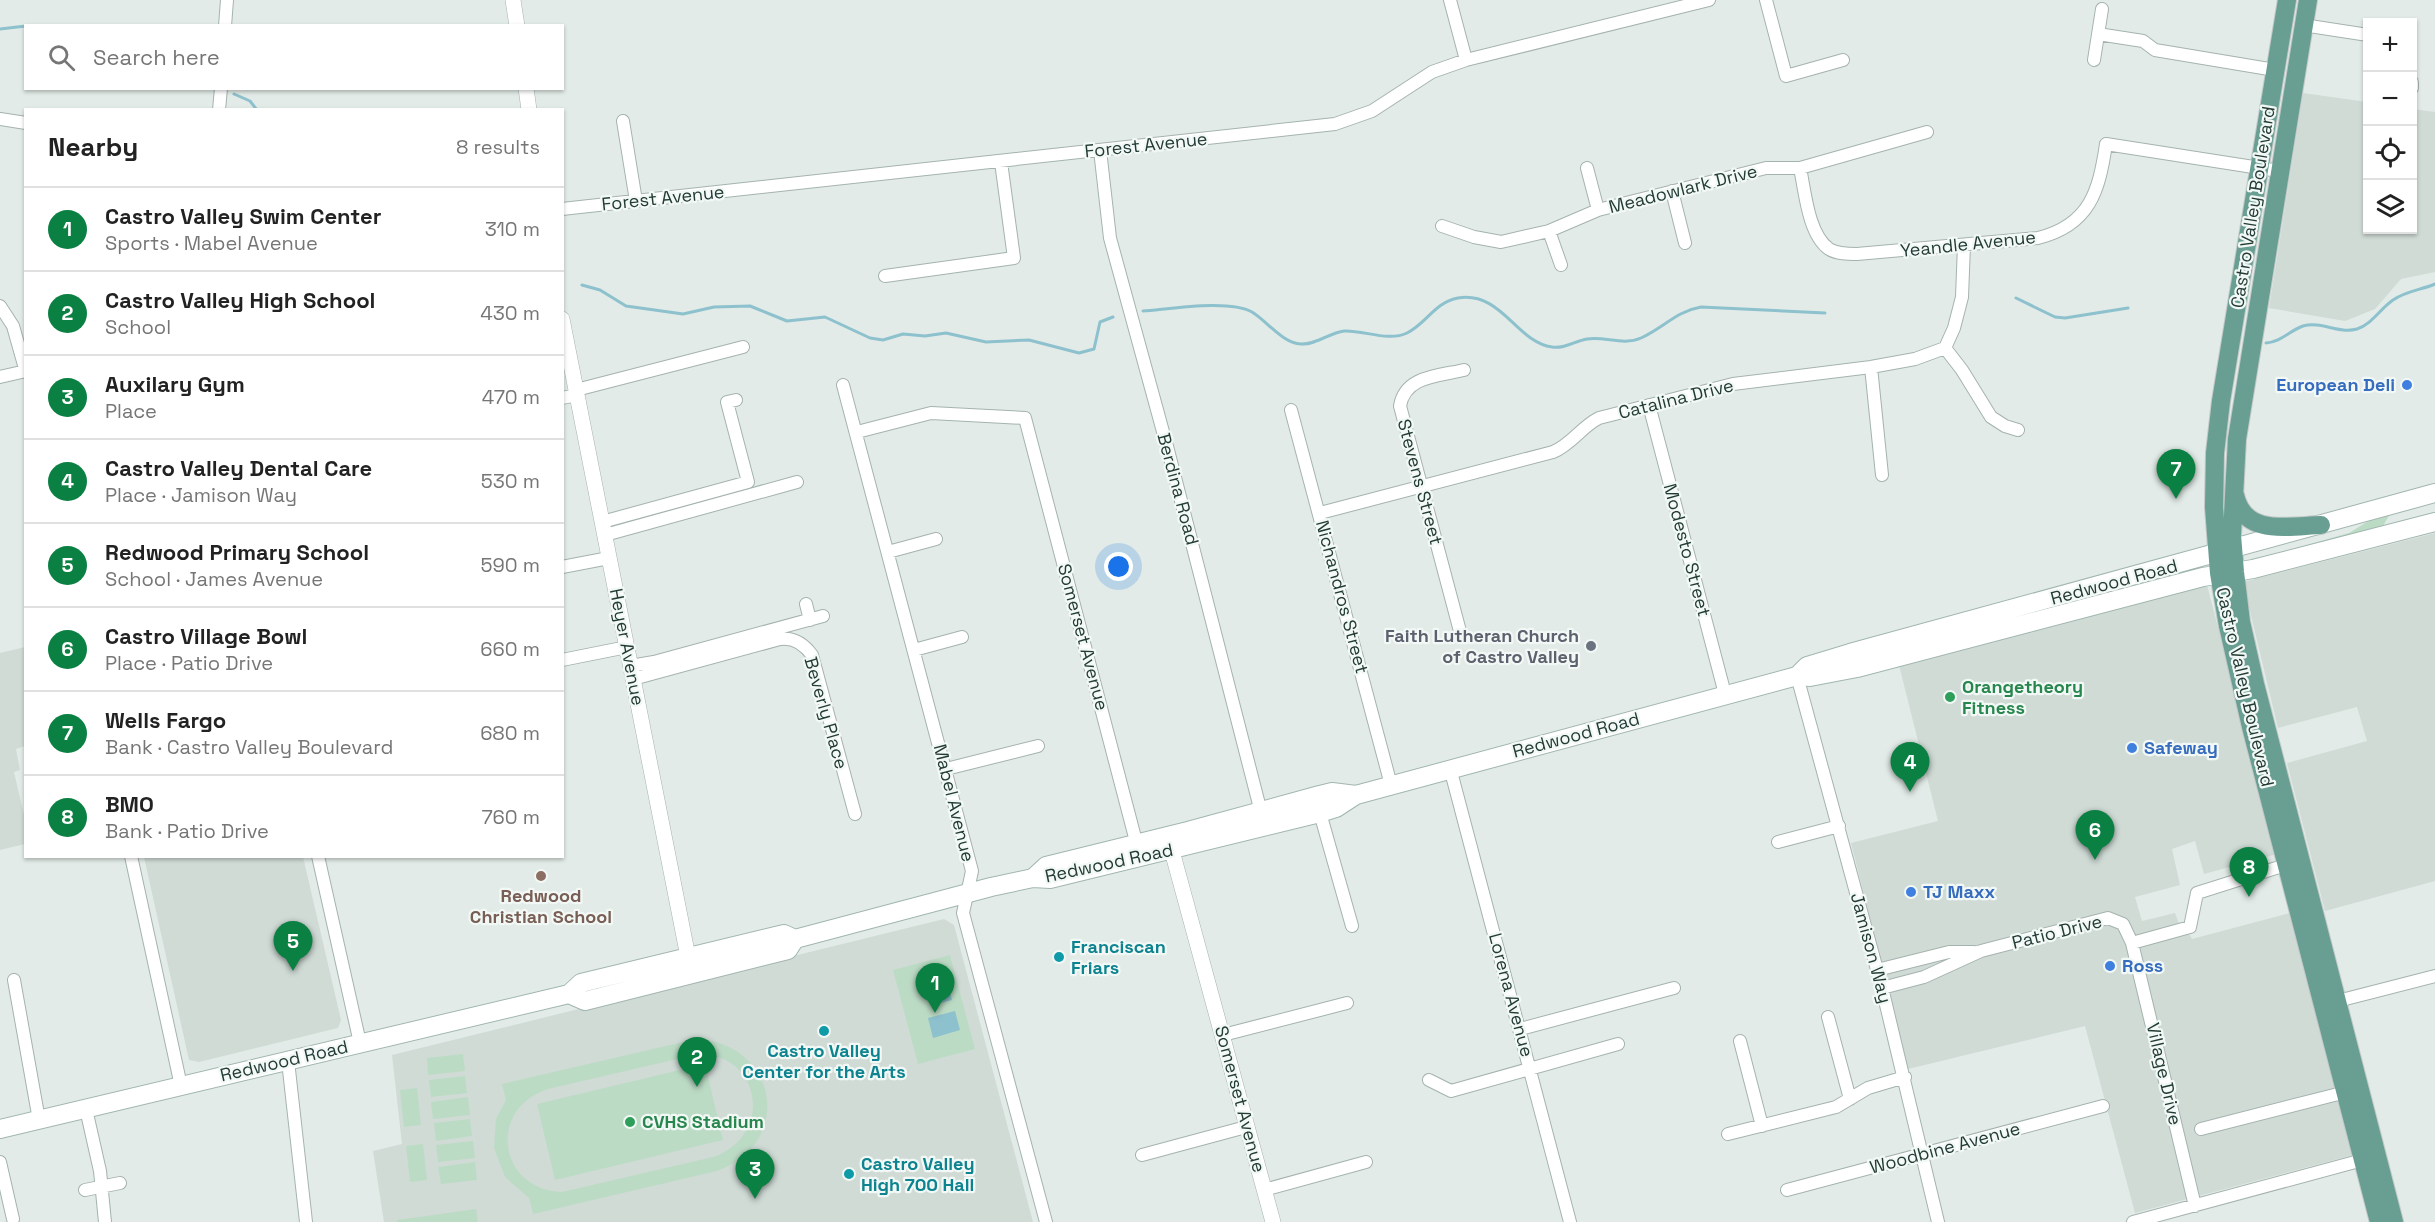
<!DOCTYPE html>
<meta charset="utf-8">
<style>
body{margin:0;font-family:"Space Grotesk",sans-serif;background:#f6f6f6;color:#222}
.controls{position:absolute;right:18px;top:18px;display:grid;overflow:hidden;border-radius:0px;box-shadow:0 2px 4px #0004}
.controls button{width:54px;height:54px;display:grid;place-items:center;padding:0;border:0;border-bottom:2px solid #e0e0e0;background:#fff;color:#222;font:30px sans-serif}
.you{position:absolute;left:1119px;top:567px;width:21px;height:21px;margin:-15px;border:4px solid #fff;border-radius:50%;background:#1a73e8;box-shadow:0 0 0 9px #1a73e833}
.badge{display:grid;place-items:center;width:39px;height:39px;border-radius:50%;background:#0b8043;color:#fff;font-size:20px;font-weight:700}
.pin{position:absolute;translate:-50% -50px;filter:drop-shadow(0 2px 3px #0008)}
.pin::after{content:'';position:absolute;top:32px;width:21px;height:18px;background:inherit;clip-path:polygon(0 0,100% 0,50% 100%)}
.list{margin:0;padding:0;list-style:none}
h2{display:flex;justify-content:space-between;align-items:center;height:78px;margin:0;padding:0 24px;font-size:26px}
h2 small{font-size:20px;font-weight:400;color:#767676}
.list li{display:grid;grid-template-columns:39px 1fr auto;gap:18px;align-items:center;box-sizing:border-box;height:84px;padding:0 24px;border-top:2px solid #e0e0e0}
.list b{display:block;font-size:22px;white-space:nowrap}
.list p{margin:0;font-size:20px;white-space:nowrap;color:#767676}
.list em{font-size:20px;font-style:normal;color:#767676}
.icon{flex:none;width:33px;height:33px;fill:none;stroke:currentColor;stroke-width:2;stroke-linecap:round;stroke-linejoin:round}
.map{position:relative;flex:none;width:2435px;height:1222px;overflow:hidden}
.search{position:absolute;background:#fff;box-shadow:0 2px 4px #0004;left:24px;top:24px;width:540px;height:66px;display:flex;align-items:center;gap:15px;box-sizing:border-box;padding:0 21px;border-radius:0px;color:#767676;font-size:22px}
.panel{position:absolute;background:#fff;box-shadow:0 2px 4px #0004;left:24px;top:108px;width:540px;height:750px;border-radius:0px}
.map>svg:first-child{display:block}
</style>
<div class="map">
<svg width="2435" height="1222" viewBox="0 0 2435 1222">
<rect width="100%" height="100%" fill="#e2ebe7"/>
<path fill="#d0dbd6" d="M2303,93l64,9 1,128h44l1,-121 22,3v160l-34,7 -26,30 -30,12 -76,-13z
M2435,533v348l-110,30 -38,-148 80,-22 -10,-34 -79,21 -35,-146z
M2207,585l70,269 -73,20 -9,-33 -23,8 8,36 -45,12 7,24 33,-8 8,22 6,-1 3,5 98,-26 63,242 -218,58 -50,-187 -177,43 -57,-226 87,-22 -39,-156z
M25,647v99l-9,3 4,21 -6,2 11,47v25l-25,6v-197z
M144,857h159l38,163 -3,8 -139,34 -10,-2z
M944,919l10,6 79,297h-649l-11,-71 29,-7 -10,-89z"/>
<path fill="#bcdbc5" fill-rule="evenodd" d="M2390,514l-7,12 -122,32 88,-25 26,-16z
M950,955l25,94 -57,15 -25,-94z
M696,1039c82,4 99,104 21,132l-184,43 -4,-16 -24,-21 -11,-29 2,-29 10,-19 -4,-16zM699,1054c64,1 74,82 14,103l-151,35c-64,-3 -75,-83 -14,-103z
M463,1054l2,17 -37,4 -1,-17z
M705,1064l18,76 -168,40 -18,-76z
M465,1076l2,17 -36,4 -2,-17z
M417,1088l4,37 -17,2 -4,-37z
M468,1097l2,18 -37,4 -2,-17z
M470,1119l2,17 -36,5 -2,-18z
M473,1141l2,17 -37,4 -2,-17z
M423,1144l4,36 -17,2 -4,-36z
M475,1162l2,18 -36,4 -3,-17z
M476,1209l2,13h-81v-2z"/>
<path fill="#8dc1cd" d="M943,966l9,34 -19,5 -9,-34z
M955,1011l5,19 -27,8 -5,-20z"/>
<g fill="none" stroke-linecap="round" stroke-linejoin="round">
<path stroke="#8dc1cd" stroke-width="3" d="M0,29l26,-3
M234,94l16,7 7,9
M582,285l18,5 26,16 57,8 31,-7 36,-1 37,15 38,-4 45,21 13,2 20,-6 22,2 21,-3 40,9 43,-2 50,13 15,-4 6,-27 13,-5
M2016,298l39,19 10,1 63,-10
M1143,311c27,-2 86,-12 109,1 15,9 30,31 49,32 15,1 28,-11 43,-13 20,-1 44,11 63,2 19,-9 28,-31 51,-35 44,-7 58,44 94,49 13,2 23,-6 35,-8 18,-3 36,7 54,-1 22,-10 36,-27 60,-31l124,6
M2266,343c15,-1 23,-12 37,-17 19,-5 35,8 54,3 14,-4 24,-21 36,-29 13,-9 28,-10 42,-16"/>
<defs>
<path id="minor" d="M1450,0l16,60
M1766,0l20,76 57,-16
M2303,25l65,10
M225,26l2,-26
M2098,34l45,7 12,9 120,20
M2094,60l8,-51
M2412,82v6
M219,110l2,-22
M0,119l26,4
M623,121l13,80
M1100,150l10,88 58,212 94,366
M1587,168l11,42
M1800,168c5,23 8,66 29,81 8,5 19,5 28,5l181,-16c52,-13 61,-47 68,-94l173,27
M1672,191l13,52
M562,209l773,-85 37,-13 60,-39 34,-12 243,-60
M1442,226l32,11 27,5 48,-11 49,-21 168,-42h34l127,-36
M1549,231l12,34
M885,276l129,-18 -13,-96
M0,306l13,20 13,46
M1945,348l17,22 29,47 14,9 13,4
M1871,367l11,108
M0,377l26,-6
M843,385l129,486 -9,42 83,309
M576,390l167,-43
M562,398l15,-3
M1649,405l76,289
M1291,410l100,375
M857,432l74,-19 94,5 113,431
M1320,513l233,-61c19,-8 28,-25 46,-34l134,-34 138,-17 44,-8 30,-11 9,-20 8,-31 2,-52
M602,522l146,-40 -21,-80 9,-2
M605,535l192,-53
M888,552l48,-13
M562,567l47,-9
M806,604l4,16
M1461,635l-61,-229c5,-30 38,-30 64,-36
M914,650l48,-13
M562,660l65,-13
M630,666l24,-4 169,-46
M1797,676l85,312 56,234
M633,679l147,-40c14,-2 24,5 32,16l43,159
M1450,768l120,454
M946,769l92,-23
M1320,813l32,113
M1778,842l61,-16
M131,856l50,230
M318,856l42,187
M2132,943l63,263
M1877,970l72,-18h25
M14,980l25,140
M1882,988l42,-11 57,-26 127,-33 15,6 9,19 58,-16 7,-34 95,-30
M2330,1003l105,-27
M1828,1017l22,82
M1520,1029l154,-41
M1223,1035l124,-32
M1740,1041l22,85
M288,1061l18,161
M1429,1080l22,11 167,-47
M86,1109l14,62 5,51
M2201,1129l145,-37
M1728,1134l108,-27 32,-19 37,-11
M1142,1155l104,-28
M0,1162l13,57
M85,1190l35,-7
M1264,1190l102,-28
M1787,1190l316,-84
M2133,1222l237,-64"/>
<path id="tertiary" d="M513,0l4,26
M526,88l3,22
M562,319l128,648
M1169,840l104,382"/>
<path id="secondary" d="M1800,673l7,-7 43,-13 585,-160
M1033,878l13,-12 142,-35 128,-35 16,-4 24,3
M569,994l16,7 203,-51 7,-11
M0,1129l569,-135 12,-11 203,-49 11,5 196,-52 42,-9 17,1 270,-66 16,-5 20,-13 441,-119 13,1 47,-9 346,-91 50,-8 182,-47"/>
<path id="primary" d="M2287,0l-66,401 -6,52 -1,54 5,66 9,53 23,101 128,495
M2308,0l-71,439 -5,96 3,37 6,50 14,62 139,538
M2235,495c9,42 54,31 86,30"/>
</defs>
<use href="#minor" stroke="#a5b3ae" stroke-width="14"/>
<use href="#tertiary" stroke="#a5b3ae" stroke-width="16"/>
<use href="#secondary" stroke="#a1b6af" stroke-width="20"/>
<use href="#primary" stroke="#c1c8c6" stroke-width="20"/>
<use href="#minor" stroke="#fff" stroke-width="12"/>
<use href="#tertiary" stroke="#fff" stroke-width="15"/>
<use href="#secondary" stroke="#fff" stroke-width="18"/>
<use href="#primary" stroke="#699e92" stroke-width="18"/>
</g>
<g fill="#3f7fe0" stroke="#f2f8f5" stroke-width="2">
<circle cx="2407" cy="385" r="6"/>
<circle cx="2132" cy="748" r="6"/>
<circle cx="1911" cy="892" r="6"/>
<circle cx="2110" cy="966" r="6"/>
</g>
<circle fill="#6b7280" stroke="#f2f8f5" stroke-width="2" cx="1591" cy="646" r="6"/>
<g fill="#2e9e5b" stroke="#f2f8f5" stroke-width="2">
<circle cx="1950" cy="697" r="6"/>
<circle cx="630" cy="1122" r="6"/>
</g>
<circle fill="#8d6e63" stroke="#f2f8f5" stroke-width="2" cx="541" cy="876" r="6"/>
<g fill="#0f9aa8" stroke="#f2f8f5" stroke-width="2">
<circle cx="1059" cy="957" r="6"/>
<circle cx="824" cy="1031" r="6"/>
<circle cx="849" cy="1174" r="6"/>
</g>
<g text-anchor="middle" stroke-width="4.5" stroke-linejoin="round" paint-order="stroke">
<g font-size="18" fill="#233b35" stroke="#f2f8f5">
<text transform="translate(1146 145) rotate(-6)" y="6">Forest Avenue</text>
<text transform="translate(1683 189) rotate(-14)" y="6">Meadowlark Drive</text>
<text transform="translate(663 198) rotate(-6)" y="6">Forest Avenue</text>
<text transform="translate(2253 207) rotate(-81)" y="6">Castro Valley Boulevard</text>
<text transform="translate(1968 244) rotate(-6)" y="6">Yeandle Avenue</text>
<text transform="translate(1676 399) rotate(-14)" y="6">Catalina Drive</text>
<text transform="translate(1420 482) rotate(75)" y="6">Stevens Street</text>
<text transform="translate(1178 489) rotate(75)" y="6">Berdina Road</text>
<text transform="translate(1687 550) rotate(75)" y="6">Modesto Street</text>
<text transform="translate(2114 582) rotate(-15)" y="6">Redwood Road</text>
<text transform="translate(1342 597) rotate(75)" y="6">Nichandros Street</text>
<text transform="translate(1083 637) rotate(75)" y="6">Somerset Avenue</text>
<text transform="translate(627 647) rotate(79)" y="6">Heyer Avenue</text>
<text transform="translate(2245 687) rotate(77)" y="6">Castro Valley Boulevard</text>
<text transform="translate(826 713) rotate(74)" y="6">Beverly Place</text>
<text transform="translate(1576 735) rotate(-15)" y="6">Redwood Road</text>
<text transform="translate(954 803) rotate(76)" y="6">Mabel Avenue</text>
<text transform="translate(1109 863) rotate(-12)" y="6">Redwood Road</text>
<text transform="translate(2057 932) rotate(-14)" y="6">Patio Drive</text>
<text transform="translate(1871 948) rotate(75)" y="6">Jamison Way</text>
<text transform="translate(1511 995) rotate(75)" y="6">Lorena Avenue</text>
<text transform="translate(284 1061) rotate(-13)" y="6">Redwood Road</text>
<text transform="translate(2164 1074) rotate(77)" y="6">Village Drive</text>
<text transform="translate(1240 1099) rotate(75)" y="6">Somerset Avenue</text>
<text transform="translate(1945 1148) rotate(-15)" y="6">Woodbine Avenue</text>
</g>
<g font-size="18" font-weight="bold" fill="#366cbe" stroke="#f2f8f5" text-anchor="start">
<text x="2395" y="391" text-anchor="end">European Deli</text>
<text x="2144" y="754">Safeway</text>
<text x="1923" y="898">TJ Maxx</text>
<text x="2122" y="972">Ross</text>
</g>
<g font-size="18" font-weight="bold" fill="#5b616d" stroke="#f2f8f5" text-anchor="end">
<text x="1579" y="642">Faith Lutheran Church<tspan x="1579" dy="21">of Castro Valley</tspan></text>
</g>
<g font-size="18" font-weight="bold" fill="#27864d" stroke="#f2f8f5" text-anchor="start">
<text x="1962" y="693">Orangetheory<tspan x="1962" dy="21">Fitness</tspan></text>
<text x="642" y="1128">CVHS Stadium</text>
</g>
<g font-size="18" font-weight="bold" fill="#785e54" stroke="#f2f8f5">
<text x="541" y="902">Redwood<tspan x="541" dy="21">Christian School</tspan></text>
</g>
<g font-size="18" font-weight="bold" fill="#0d838f" stroke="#f2f8f5" text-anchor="start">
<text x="1071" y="953">Franciscan<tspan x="1071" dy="21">Friars</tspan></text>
<text x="824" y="1057" text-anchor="middle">Castro Valley<tspan x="824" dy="21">Center for the Arts</tspan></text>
<text x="861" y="1170">Castro Valley<tspan x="861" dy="21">High 700 Hall</tspan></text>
</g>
</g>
</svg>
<div class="controls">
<button>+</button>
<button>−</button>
<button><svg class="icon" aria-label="locate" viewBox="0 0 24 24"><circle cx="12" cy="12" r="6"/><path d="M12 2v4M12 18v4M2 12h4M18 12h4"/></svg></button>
<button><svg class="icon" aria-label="layers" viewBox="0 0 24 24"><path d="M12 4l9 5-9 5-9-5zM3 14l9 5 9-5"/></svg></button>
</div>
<div class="you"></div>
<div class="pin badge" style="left:935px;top:1013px">1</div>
<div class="pin badge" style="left:697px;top:1087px">2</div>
<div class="pin badge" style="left:755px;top:1199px">3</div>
<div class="pin badge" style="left:1910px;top:792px">4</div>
<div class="pin badge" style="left:293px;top:971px">5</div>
<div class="pin badge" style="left:2095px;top:860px">6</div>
<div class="pin badge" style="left:2176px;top:499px">7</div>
<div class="pin badge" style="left:2249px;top:897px">8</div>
<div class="search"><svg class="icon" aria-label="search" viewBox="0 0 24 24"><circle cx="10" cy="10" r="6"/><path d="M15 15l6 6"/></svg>Search here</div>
<section class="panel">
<h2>Nearby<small>8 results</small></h2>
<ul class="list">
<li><span class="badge">1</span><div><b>Castro Valley Swim Center</b><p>Sports · Mabel Avenue</p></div><em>310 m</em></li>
<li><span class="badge">2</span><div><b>Castro Valley High School</b><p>School</p></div><em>430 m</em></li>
<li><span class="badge">3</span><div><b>Auxilary Gym</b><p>Place</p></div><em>470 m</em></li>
<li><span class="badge">4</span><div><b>Castro Valley Dental Care</b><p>Place · Jamison Way</p></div><em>530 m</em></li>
<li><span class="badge">5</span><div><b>Redwood Primary School</b><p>School · James Avenue</p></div><em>590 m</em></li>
<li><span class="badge">6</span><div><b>Castro Village Bowl</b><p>Place · Patio Drive</p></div><em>660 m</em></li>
<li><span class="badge">7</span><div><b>Wells Fargo</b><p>Bank · Castro Valley Boulevard</p></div><em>680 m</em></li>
<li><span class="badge">8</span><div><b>BMO</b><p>Bank · Patio Drive</p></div><em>760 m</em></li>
</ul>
</section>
</div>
